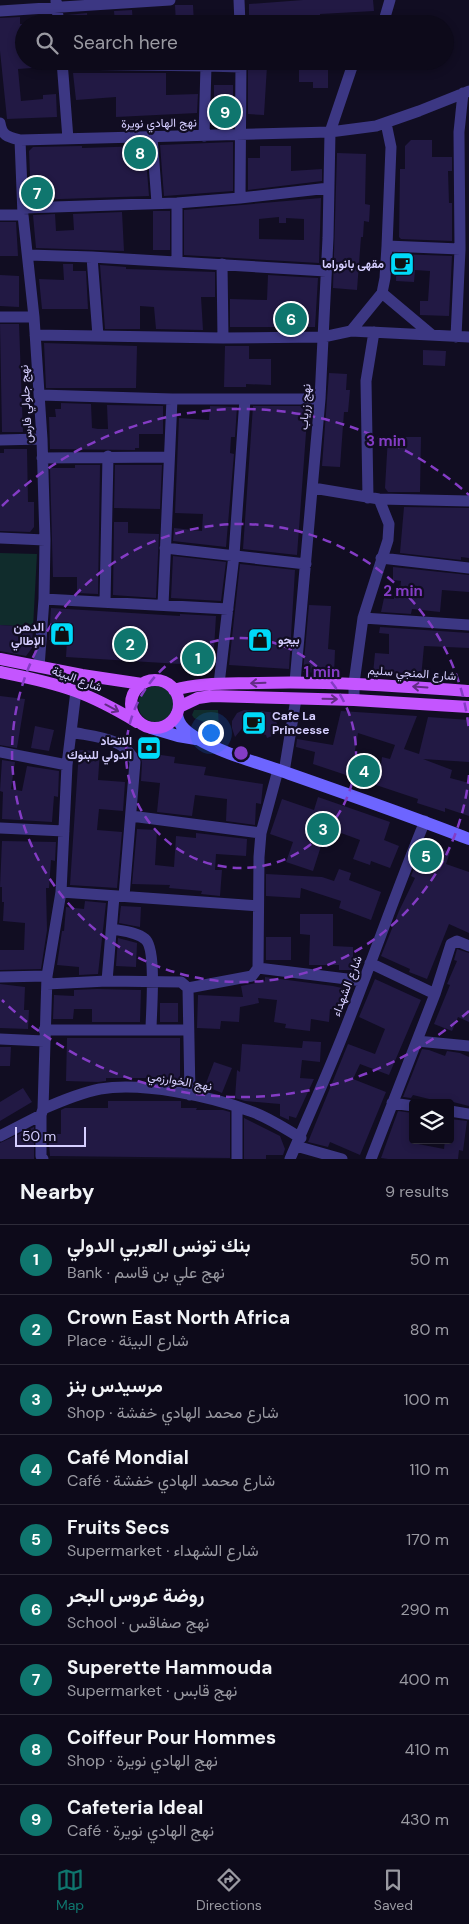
<!DOCTYPE html>
<meta charset="utf-8">
<style>
body{margin:0;font-family:"DM Sans",Vazirmatn,sans-serif;background:#1b1827;color:#f1f3f6}
.controls{position:absolute;right:15px;bottom:15px;display:grid;overflow:hidden;border-radius:5px;box-shadow:0 2px 8px #0003}
.controls button{width:45px;height:45px;display:grid;place-items:center;padding:0;border:0;border-bottom:1px solid #2d2b39;background:#0d0a1a;color:#f1f3f6;font:25px sans-serif}
.scale{position:absolute;left:15px;bottom:12px;width:71px;box-sizing:border-box;padding-left:5px;border:2px solid #d5ceff;border-top:0;font-size:14px;line-height:18px;white-space:nowrap;color:#d5ceff;-webkit-text-stroke:4px #110d22;paint-order:stroke}
.you{position:absolute;left:210px;top:732px;width:18px;height:18px;margin:-12px;border:4px solid #fff;border-radius:50%;background:#1a73e8;box-shadow:0 0 0 8px #1a73e833}
.badge{display:grid;place-items:center;width:32px;height:32px;border-radius:50%;background:#0f766e;color:#fff;font-size:16px;font-weight:700}
.pin{position:absolute;translate:-50% -50%;border:2px solid #fff;box-shadow:0 1px 5px #0006}
.list{margin:0;padding:0;list-style:none}
h2{display:flex;justify-content:space-between;align-items:center;height:65px;margin:0;padding:0 20px;font-size:21px}
h2 small{font-size:16px;font-weight:400;color:#9a9aa2}
.list li{display:grid;grid-template-columns:32px 1fr auto;gap:15px;align-items:center;box-sizing:border-box;height:70px;padding:0 20px;border-top:1px solid #2d2b39}
.list b{display:block;font-size:19px;white-space:nowrap}
.list p{margin:0;font-size:16px;white-space:nowrap;color:#9a9aa2}
.list em{font-size:16px;font-style:normal;color:#9a9aa2}
.icon{flex:none;width:28px;height:28px;fill:none;stroke:currentColor;stroke-width:2;stroke-linecap:round;stroke-linejoin:round}
.map{position:relative;flex:none;width:469px;height:1159px;overflow:hidden}
.search{position:absolute;background:#0d0a1a;box-shadow:0 2px 8px #0003;left:15px;right:15px;top:15px;height:55px;display:flex;align-items:center;gap:12px;box-sizing:border-box;padding:0 18px;border-radius:28px;color:#9a9aa2;font-size:19px}
.sheet{height:695px;background:#0d0a1a}
nav{display:flex;justify-content:space-around;align-items:center;box-sizing:border-box;height:70px;border-top:1px solid #2d2b39;background:#0d0a1a;font-size:14px;color:#9a9aa2}
nav a{display:grid;justify-items:center;gap:2px}
nav .on{color:#0f766e}
.map>svg:first-child{display:block}
</style>
<div class="map">
<svg width="469" height="1159" viewBox="0 0 469 1159">
<rect width="100%" height="100%" fill="#110d22"/>
<path fill="#102c2c" d="M0,553l37,1 -4,73 -33,-2z
M138 704a18 18 0 1 1 36 0a18 18 0 1 1-36 0Z
M194,710h24l1,18 -25,-10 -2,-3z"/>
<path fill="#221944" fill-rule="evenodd" d="M303,0h70l1,11 -54,3v3l-71,3v-16z
M175,5h18l1,19h-18z
M132,10l1,14h-18l-1,-13z
M87,13l1,11h-20l-1,-9z
M20,17v7h4v37h21v6l-27,2 3,32 22,-2v-4l13,-1 1,23 -50,2 -7,-68v-33z
M248,66h19l-3,49 -16,-1z
M299,67l29,3v18h-15v-6h-14z
M73,73h93v22l32,-1 -1,19 -81,4v-20l-40,3z
M214,85h19v31h-19z
M411,140h21v17h20v14h-4l1,32h3v38l-51,-2 -2,-2 1,-68h5v-23z
M233,142v49l-69,5 -4,-51z
M82,146v2l63,-2 4,50 -118,4 -2,-49 4,-4z
M260,146h31v25l31,-2v12l-74,9v-32h12z
M337,153l29,1 -1,50 5,1 -1,17 -5,-1 -1,16h-2l-4,53 -24,-2z
M321,198l-2,65 -135,-8v-45zM279,217v6h7v-5l18,1v21l-45,-1v-20z
M153,211h17v39h-17z
M122,212l2,39 -88,-3 -3,-33 22,-1 1,17 18,-1 -1,-16z
M0,222h16l2,34h-18z
M397,254l55,2 -3,60 -29,-1v-14h8l2,-30 -15,-1 -1,12 -18,-1z
M63,264h10v7h13l2,38h-46l-3,-30 25,1z
M100,265l26,2v2l89,3v25h-14l2,33 -47,-1 -2,-22 -14,-1v23h-35z
M0,275l19,1v31l-19,-1z
M268,275l50,3 -3,49h-85v-28l37,1z
M0,324h19l4,108h-21z
M44,343l93,3 -1,42h-90z
M225,346h24v13h22v26l-25,-1v3h-22z
M423,350l23,1 -1,15 -22,-1z
M329,373l18,1 -1,16h4l-2,22h-4l-4,55 -18,-1z
M61,403l30,1 1,24 6,1h10l-1,-24 56,1v28h-24v14h-4v2l-85,-1 -1,-32h7l-1,-8h6z
M210,406l27,1 -2,30h-4l-1,16 4,1 -8,93 -53,-6 1,-13 28,3 1,-17 -28,-1 4,-95 30,2z
M253,406h55l-11,149 -54,-6z
M388,437h33l-1,55h-32l-3,-4z
M4,449h23l1,53h6v25l-4,5 -30,-1v-78h4z
M75,465h25l-2,129 -21,-1v-16h-24l-3,-109h25z
M115,465h47l-2,44 -46,-1z
M404,507l65,1v50l-8,-1v3l-61,-7z
M114,522h14v11l31,1 -3,64 -43,-3z
M173,556l53,6 -5,39 -50,-3z
M240,564l55,6 -6,99 -60,-4z
M393,567l76,8v17l-27,-2 -2,22 -28,-3 -1,5 -30,-2 3,-14 10,1v-4l5,1 2,-15 -8,-1z
M309,605l22,1 -3,43 7,1 -1,24 -31,-2z
M51,608l129,8v-2l36,2 -3,50 -147,-9 1,-16 -18,-1z
M0,625l33,2 -1,21 -6,8 -26,-5z
M380,627l89,6v15l-45,-2 -3,32 -48,-4 2,-21 14,1v-20l-10,-1z
M0,696l25,3 -8,49 -17,-3z
M244,710l37,3 -6,6 4,9 -4,3 2,3 -10,4 -1,-3 -13,-4 -9,-5 -9,11 -3,-9v-7l5,-8z
M341,711l76,5 -13,33 15,5 9,-37 41,3v42l-46,-3 29,11 -2,8 19,5v33l-24,-8v4l-28,-9 1,-4 -105,-35 2,-12 -19,-5 1,-8 36,6zM358,733l37,12 -5,14 -8,-2 -1,8 -27,-9z
M35,726l19,4 -5,21 -18,-3z
M142,740l14,2 -2,12 21,3 -1,6 32,4 -2,8 59,9 -2,20 -5,-1 -1,22 -29,-4 1,-22 -32,-4 -3,21 -35,-4 3,-29 -19,-2 1,-18 -1,-6z
M79,750l21,1 -2,29 27,2 -2,29 -24,-2 -2,21 25,2 -5,56 -47,-3z
M2,760l13,2 -4,27 11,2 5,-25 32,5 -1,26 -4,-1 -2,26 -50,-3 1,-27 -3,-1z
M318,797l72,25 -6,18 15,6 -9,22 -19,-7 -1,4 -17,-6 7,-19 -27,-10 -6,18 -6,-2 -8,25 -27,-9 7,-20 -23,-8 12,-35 32,11z
M137,829l20,1 -2,35 19,2 2,-31 20,2v-5l51,6 -1,17 -30,-2 -1,16h7l-2,26 -19,-2 1,-3 -33,-3 1,-3 -38,-1z
M2,841l54,1 -1,19 -4,-1 -2,28h-3l1,42 -6,39 -41,1v-20h24l1,-27 -22,-2 1,-19h-2v-15h-2z
M425,842l25,10 -4,12 23,8v61l-20,-9 -22,55 -18,-7 1,-3 -29,-13 18,-45 16,-33 -4,-2z
M339,869l12,4 -2,7 32,12 -10,28 -32,-12 2,-7 -40,-13 -1,10 -34,-2v-22l56,3 12,4z
M85,901l21,2 -8,71 -19,1v-8l-22,-2 5,-34h2l2,-24 18,2z
M121,906l20,1 -1,20 -21,-4z
M300,914h33v32l20,1v23h-14v-5h-30l1,-30 -10,-1z
M266,937h25v23h-25z
M118,938l19,5 -1,24 -20,-1z
M457,949l12,4v69l-11,-5 -6,14 -18,-7 16,-39 -3,-1 10,-23 -3,-1z
M265,977l68,9 18,4 -9,22 -12,-3 -1,13 -18,-3 -1,12 -25,-3 1,-4 -12,-2 3,-22 -19,-2 1,5 -19,4 -1,15 -18,-1 -1,8 -23,-1 1,-33 45,2 -2,-11 24,-5z
M375,979l46,21 -32,75 -29,-11 -7,15 33,13 -26,63 -30,-13 -2,5 -20,-5 40,-98 27,10 10,-25 -26,-12z
M0,984l25,3 -1,23h5l-1,19 -28,-1z
M97,989l44,1 -1,32h-48v-13h-18l-1,10h-20l1,-24 20,1v-6z
M160,1003h18v19h-18z
M67,1038h113v43h-21v-3h-53v3l-8,1 -32,-1z
M303,1041l18,1 -1,20 -18,-2 -2,18 14,1 -18,39 -7,-2v4l-9,-4v-12l-35,-3 -10,-3 2,-28 3,2 2,-28 60,4z
M0,1047h11l-1,19h-10z
M422,1049l7,1 16,6 2,-5 13,2 9,4v49l-20,-5 -1,2h-3l-32,-8 -2,3 -8,-1z
M214,1062l18,6 -10,25 -17,-7z
M23,1088l9,14 -32,19v-19z
M108,1101h73v7h16l-1,2h27l7,2v46l-180,-2 -2,-22h13v-24l4,-2h43z
M398,1111l15,2v30l31,6 1,-9h5v-21l17,2 -4,30 -4,-1 -1,9h-70l-7,-1z
M244,1118l36,18 5,13 -2,6h-17v4h-22z
M34,1127v32h-34v-16z"/>
<g fill="none" stroke-linecap="round" stroke-linejoin="round">
<path stroke="#3c3783" stroke-width="11" d="M239,0l1,24
M56,1l3,23
M0,11l170,-11
M383,24l7,-24
M62,61l6,78
M303,61l50,2
M63,64l143,2 -2,70
M206,66l35,1
M0,123c2,13 8,14 20,17l310,-8 46,-6 43,-15 50,-20
M386,123l5,24 -4,99
M152,137l5,66
M20,140l3,75 11,102 8,122 3,101 -1,59 -5,68
M240,198l1,-137
M23,208l154,-5 63,-5 89,-10
M0,215h23
M29,255l63,2 234,14
M92,257l6,79
M177,261v-58
M222,264l1,74
M382,293l50,42
M0,317h34
M351,331l31,-38 3,-15 2,-32 73,3
M35,335l188,3 100,-1 28,-6 118,6
M456,337l4,-88 -1,-117 4,-39
M40,395l132,4h148
M0,440l42,-1
M42,458l127,-1
M313,488l66,11 90,2
M368,498l-2,-117 8,-49
M0,538l45,2
M165,548l141,16
M381,558l88,10
M44,599l184,10
M105,602l3,-146
M163,605l9,-206
M363,618l106,7
M295,682l25,-283 8,-161 2,-106 24,-71
M219,684l15,-129 11,-156
M354,700v-17l9,-65 25,-78 1,-16 -10,-25
M71,732c24,5 54,5 64,30l-11,134
M0,752l67,13
M284,772l12,-73
M131,816l130,17
M0,828l64,3
M61,892l197,14
M112,929c10,2 25,3 33,10 12,9 6,74 6,91
M370,963l65,31
M258,968l105,13
M0,977l47,-1
M107,981l7,-85
M47,984l60,-3 74,1 7,6
M44,1030h144
M0,1039l44,2
M417,1041l52,5
M190,1095l-2,-107 64,-12 6,-8 1,-111 2,-24 17,-63
M392,1103l21,3
M43,1109l4,-133 14,-84 6,-127 9,-74
M450,1111l19,3
M41,1115v41l2,3
M0,1136l41,-21 2,-6c18,-8 37,-16 57,-20 43,-7 110,7 150,22 18,6 34,17 51,27
M296,1146l46,13
M237,1159v-52
M290,1159c18,-42 37,-84 54,-127 28,-70 52,-141 81,-211
M371,1159l64,-165 16,-50 6,-3 12,5"/>
<path stroke="#6d65ff" stroke-width="12" d="M177,714c1,12 11,19 21,25 28,16 62,24 92,35 60,21 120,42 179,65
M151,728l27,8 18,3"/>
<path stroke="#c455ff" stroke-width="12" d="M0,659l82,16 60,9
M0,672c25,5 51,10 75,19 22,8 42,19 62,31
M131 704a24 24 0 1 1 48 0a24 24 0 1 1-48 0Z
M174,690c27,-8 56,-6 84,-7 71,-2 140,3 211,8
M179,707l19,-9 14,-2 142,4 115,7"/>
</g>
<defs><path id="oneway-shaft" d="M-6 0H5M1.5-3L5.5 0L1.5 3" fill="none" stroke-width="1.6" stroke-linecap="round" stroke-linejoin="round" transform="scale(1.25)"/></defs>
<g stroke="#622d85">
<use href="#oneway-shaft" transform="translate(258 683) rotate(178)"/>
<use href="#oneway-shaft" transform="translate(420 687) rotate(-176)"/>
<use href="#oneway-shaft" transform="translate(330 699) rotate(1)"/>
<use href="#oneway-shaft" transform="translate(112 708) rotate(28)"/>
</g>
<g fill="none" stroke="#843cc5" stroke-width="2.5" stroke-dasharray="9 6">
<circle cx="241" cy="753" r="115"/>
<path d="M469 775A229 229 0 1 1 469 731"/>
<path d="M469 1011A344 344 0 0 1 2 1000M2 506A344 344 0 0 1 469 495"/>
</g>
<defs>
<symbol id="cafe-square" viewBox="-11 -11 22 22"><rect x="-9" y="-9" width="18" height="18" rx="4" fill="#00daf9" stroke="#110d22"/><path d="M-5.5-4.5H6V0H3Q3 3.5 0 3.5H-2.5Q-5.5 3.5-5.5 0ZM3-3.2v2h1.7v-2ZM-6 4.5H4V6H-6Z" fill="#111"/></symbol>
<symbol id="shop-square" viewBox="-11 -11 22 22"><rect x="-9" y="-9" width="18" height="18" rx="4" fill="#00daf9" stroke="#110d22"/><path d="M-5-2.5h2.3a2.7 3.5 0 0 1 5.4 0H5L5.5 6h-11ZM-1.5-2.5h3a1.5 2.3 0 0 0-3 0Z" fill="#111"/></symbol>
<symbol id="bank-square" viewBox="-11 -11 22 22"><rect x="-9" y="-9" width="18" height="18" rx="4" fill="#00daf9" stroke="#110d22"/><path d="M-6-4H6V4H-6ZM0-2.3a2.3 2.3 0 1 0 0 4.6a2.3 2.3 0 1 0 0-4.6Z" fill="#111"/></symbol>
</defs>
<g fill-rule="evenodd">
<use href="#cafe-square" x="388" y="250" width="28" height="28"/>
<use href="#shop-square" x="48" y="620" width="28" height="28"/>
<use href="#shop-square" x="246" y="626" width="28" height="28"/>
<use href="#cafe-square" x="240" y="709" width="28" height="28"/>
<use href="#bank-square" x="135" y="734" width="28" height="28"/>
</g>
<g text-anchor="middle" stroke-width="4.5" stroke-linejoin="round" paint-order="stroke">
<g font-size="12" fill="#d5ceff" stroke="#110d22">
<text transform="translate(159 123) rotate(-1)" y="4">نهج الهادي نويرة</text>
<text transform="translate(26 404) rotate(-93)" y="4">نهج جلولي فارس</text>
<text transform="translate(305 407) rotate(-86)" y="4">نهج زرياب</text>
<text transform="translate(412 673) rotate(4)" y="4">شارع المنجي سليم</text>
<text transform="translate(77 679) rotate(20)" y="4">شارع البيئة</text>
<text transform="translate(347 986) rotate(-69)" y="4">شارع الشهداء</text>
<text transform="translate(180 1081) rotate(10)" y="4">نهج الخوارزمي</text>
</g>
<g font-size="12" font-weight="bold" fill="#d5ceff" stroke="#110d22" text-anchor="end">
<text x="384" y="268">مقهى بانوراما</text>
<text x="44" y="631">الدهن<tspan x="44" dy="14">الإطالي</tspan></text>
<text x="278" y="644" text-anchor="start">بيجو</text>
<text x="272" y="720" text-anchor="start">Cafe La<tspan x="272" dy="14">Princesse</tspan></text>
<text x="132" y="745">الاتحاد<tspan x="132" dy="14">الدولي للبنوك</tspan></text>
</g>
</g>
<circle cx="241" cy="753" r="8" fill="#843cc5" stroke="#110d22" stroke-width="2.5"/>
<g font-size="15" text-anchor="middle" font-weight="bold" fill="#843cc5" stroke="#110d22" stroke-width="4.5" stroke-linejoin="round" paint-order="stroke">
<text x="386" y="446">3 min</text>
<text x="403" y="596">2 min</text>
<text x="322" y="677">1 min</text>
</g>
</svg>
<div class="controls">
<button><svg class="icon" aria-label="layers" viewBox="0 0 24 24"><path d="M12 4l9 5-9 5-9-5zM3 14l9 5 9-5"/></svg></button>
</div>
<div class="scale">50 m</div>
<div class="you"></div>
<div class="pin badge" style="left:198px;top:658px">1</div>
<div class="pin badge" style="left:130px;top:644px">2</div>
<div class="pin badge" style="left:323px;top:829px">3</div>
<div class="pin badge" style="left:364px;top:771px">4</div>
<div class="pin badge" style="left:426px;top:856px">5</div>
<div class="pin badge" style="left:291px;top:319px">6</div>
<div class="pin badge" style="left:37px;top:193px">7</div>
<div class="pin badge" style="left:140px;top:153px">8</div>
<div class="pin badge" style="left:225px;top:112px">9</div>
<div class="search"><svg class="icon" aria-label="search" viewBox="0 0 24 24"><circle cx="10" cy="10" r="6"/><path d="M15 15l6 6"/></svg>Search here</div>
</div>
<section class="sheet">
<h2>Nearby<small>9 results</small></h2>
<ul class="list">
<li><span class="badge">1</span><div><b>بنك تونس العربي الدولي</b><p>Bank · نهج علي بن قاسم</p></div><em>50 m</em></li>
<li><span class="badge">2</span><div><b>Crown East North Africa</b><p>Place · شارع البيئة</p></div><em>80 m</em></li>
<li><span class="badge">3</span><div><b>مرسيدس بنز</b><p>Shop · شارع محمد الهادي خفشة</p></div><em>100 m</em></li>
<li><span class="badge">4</span><div><b>Café Mondial</b><p>Café · شارع محمد الهادي خفشة</p></div><em>110 m</em></li>
<li><span class="badge">5</span><div><b>Fruits Secs</b><p>Supermarket · شارع الشهداء</p></div><em>170 m</em></li>
<li><span class="badge">6</span><div><b>روضة عروس البحر</b><p>School · نهج صفاقس</p></div><em>290 m</em></li>
<li><span class="badge">7</span><div><b>Superette Hammouda</b><p>Supermarket · نهج قابس</p></div><em>400 m</em></li>
<li><span class="badge">8</span><div><b>Coiffeur Pour Hommes</b><p>Shop · نهج الهادي نويرة</p></div><em>410 m</em></li>
<li><span class="badge">9</span><div><b>Cafeteria Ideal</b><p>Café · نهج الهادي نويرة</p></div><em>430 m</em></li>
</ul>
</section>
<nav>
<a class="on"><svg class="icon" aria-label="map" viewBox="0 0 24 24"><path d="M3 6l6-2 6 2 6-2v14l-6 2-6-2-6 2zM9 4v14M15 6v14"/></svg>Map</a>
<a><svg class="icon" aria-label="directions" viewBox="0 0 24 24"><path d="M12 3l9 9-9 9-9-9zM9 14v-3h6M13 9l2 2-2 2"/></svg>Directions</a>
<a><svg class="icon" aria-label="saved" viewBox="0 0 24 24"><path d="M7 4h10v16l-5-4-5 4z"/></svg>Saved</a>
</nav>
